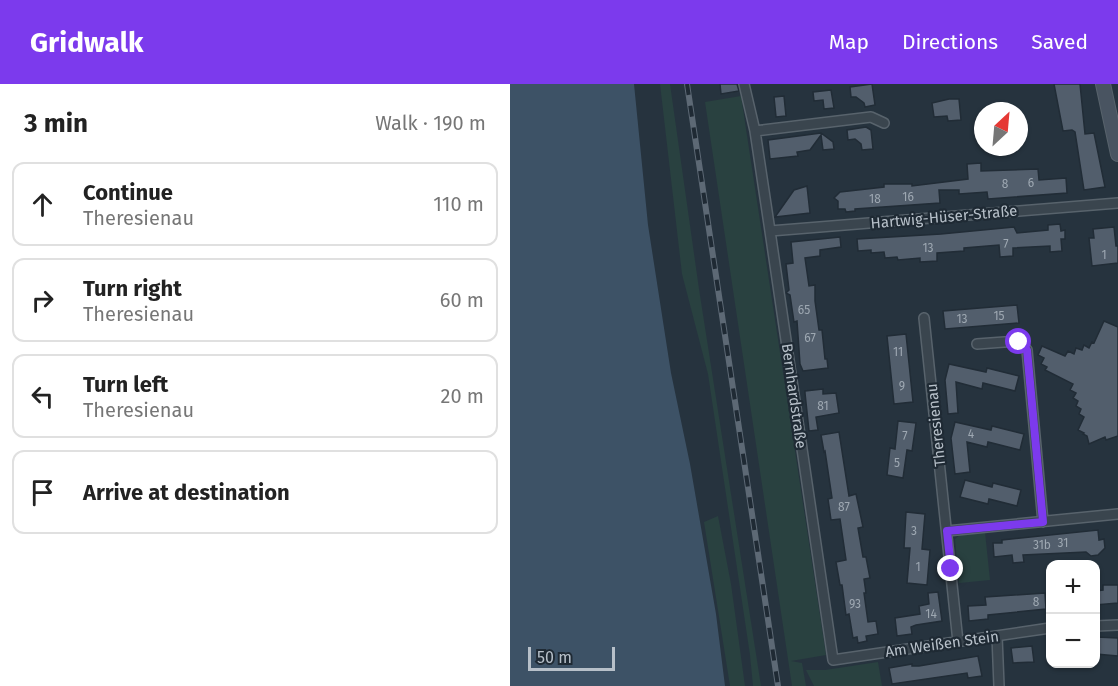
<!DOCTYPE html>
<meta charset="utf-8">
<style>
body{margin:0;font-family:"Fira Sans",sans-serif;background:#f6f6f6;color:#222}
.controls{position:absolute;right:18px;bottom:18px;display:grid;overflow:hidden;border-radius:12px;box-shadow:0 2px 4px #0004}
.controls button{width:54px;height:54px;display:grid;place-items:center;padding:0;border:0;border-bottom:2px solid #e0e0e0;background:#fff;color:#222;font:30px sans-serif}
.compass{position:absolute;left:464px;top:18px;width:54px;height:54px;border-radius:50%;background:#fff;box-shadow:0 2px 4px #0004;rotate:26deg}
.scale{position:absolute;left:18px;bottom:15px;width:87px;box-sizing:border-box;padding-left:6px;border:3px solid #b7c0c9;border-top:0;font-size:16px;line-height:21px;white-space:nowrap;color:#b7c0c9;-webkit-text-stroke:4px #1f2a34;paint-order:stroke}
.stop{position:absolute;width:18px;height:18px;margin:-14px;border:4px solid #7c3aed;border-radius:50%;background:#fff}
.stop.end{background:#7c3aed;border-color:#fff;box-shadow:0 2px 6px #0008}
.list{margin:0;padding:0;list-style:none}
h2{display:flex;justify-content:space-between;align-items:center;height:78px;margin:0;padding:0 24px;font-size:26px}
h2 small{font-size:20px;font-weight:400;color:#767676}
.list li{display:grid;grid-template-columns:39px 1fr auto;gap:18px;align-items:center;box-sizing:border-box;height:84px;margin:0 12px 12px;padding:0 12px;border:2px solid #e0e0e0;border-radius:12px}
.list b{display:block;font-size:22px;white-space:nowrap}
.list p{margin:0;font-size:20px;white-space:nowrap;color:#767676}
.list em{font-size:20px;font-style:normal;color:#767676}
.icon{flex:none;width:33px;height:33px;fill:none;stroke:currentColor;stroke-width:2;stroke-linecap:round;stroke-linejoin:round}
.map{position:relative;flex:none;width:608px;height:602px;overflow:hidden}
header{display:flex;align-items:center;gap:36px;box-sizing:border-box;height:84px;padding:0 30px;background:#7c3aed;color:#fff}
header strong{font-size:28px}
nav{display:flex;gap:33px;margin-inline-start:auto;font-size:21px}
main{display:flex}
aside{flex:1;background:#fff}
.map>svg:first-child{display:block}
</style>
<header>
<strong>Gridwalk</strong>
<nav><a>Map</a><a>Directions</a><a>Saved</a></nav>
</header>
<main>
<aside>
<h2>3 min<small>Walk · 190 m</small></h2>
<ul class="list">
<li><svg class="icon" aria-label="ahead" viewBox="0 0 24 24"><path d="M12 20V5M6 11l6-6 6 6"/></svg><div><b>Continue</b><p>Theresienau</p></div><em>110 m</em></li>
<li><svg class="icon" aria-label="right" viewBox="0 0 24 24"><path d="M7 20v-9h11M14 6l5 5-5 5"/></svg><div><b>Turn right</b><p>Theresienau</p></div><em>60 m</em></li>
<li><svg class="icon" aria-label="left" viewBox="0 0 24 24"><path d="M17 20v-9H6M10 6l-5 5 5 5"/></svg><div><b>Turn left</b><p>Theresienau</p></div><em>20 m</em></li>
<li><svg class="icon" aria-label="arrive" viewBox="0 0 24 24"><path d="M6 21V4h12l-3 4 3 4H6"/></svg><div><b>Arrive at destination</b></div></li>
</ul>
</aside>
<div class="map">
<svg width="608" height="602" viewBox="0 0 608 602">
<rect width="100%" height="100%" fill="#26333e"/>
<path fill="#294140" d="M150,0h10l29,205 62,397h-8l-3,-31 -42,-281 -26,-100z
M231,12l85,559 -35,6 11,2 4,23h-14l-87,-584z
M208,432l13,68 14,102h-15l-26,-164z
M475,448l5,48 -31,3 -4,-44 6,-5z
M368,578l4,24h-68l-8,-16h19z"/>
<path fill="#3d5266" d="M0,0h124l14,141 23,148 19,91 26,150 9,72h-215z"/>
<path fill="#525e6c" stroke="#212c36" stroke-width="1.5" d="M210,0h17l2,7 -18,3z
M362,0l3,21 -10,2 -1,-4 -8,-6h-5l-1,-10z
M544,0h26l5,50 9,-1 11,54 -21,3 -9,-58 -3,-2 -9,1z
M321,6l3,18 -10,1 -1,-9 -9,1 -1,-9z
M274,12l2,20 -10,1 -2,-20z
M439,15h10l2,21 -13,1 -1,-5 -13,1 -2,-14z
M356,43l5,3 2,19 -11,1 -1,-6 -6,-5 -7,1 -1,-10z
M311,49l12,9 1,7 -11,1 -2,-15 -11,15 -13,2 1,4 -28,3 -2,-19z
M471,79v8l57,-2 1,11 27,-2 1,15 -79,6 -1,-7 -28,2v-4h-20l1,13 -85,6v2l-9,1 -1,-3h-7v-8l-4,-3 6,-6 44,-5v-3h28v2l56,-7 -1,-15z
M297,102l3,27 -35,4 19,-27z
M550,140l1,7 4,-1v9h-4l1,12 -12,1v-6l-37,2v8l-13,1 -1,-12 -35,3v3l-27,2v8l-17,1v-4l-22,2 -1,-3 -12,1 -1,-6 -13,1v-3l-13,1 -1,-12 84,-5 73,-7 3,6 31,-3v-5z
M604,143l2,19h2v17l-26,3 -3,-28h5l-1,-9z
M330,153l1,10 -21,3v6l-15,2 4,28 6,-1v16l4,29h3l3,29h2l1,9 -25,3 -3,-7 -3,-43 -3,1 -4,-27 -4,-2 3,-3 -3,-26 7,-1 -2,-21z
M507,221l2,18 -74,6 -2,-18z
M594,237l14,6v109l-12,4 -1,-3 -16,7 -2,-8 -4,-2 1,-1 -6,-3 6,-13 -5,-3 2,-5 -5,-3 2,-5 -5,-3 3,-5 -6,-3 3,-6 -28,-14 2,-3 -6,-3 3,-6 -6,-3 4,-9 23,10 3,-5 6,3 2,-6 6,2 2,-5 5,3 3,-6 2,1z
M396,250l7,68 -19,2 -7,-68z
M439,280l37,8 1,-4 32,8 -4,15 -32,-8 -1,6 -26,-7 2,31 -10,1 -3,-34z
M313,305v5l13,-1 3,20 -23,4 2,13 -9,1 -4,-38v-2z
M388,337l18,2 -4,28 -5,-1 -4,28 -16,-3 3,-27 5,1z
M445,338l36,8 1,-4 32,8 -4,16 -32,-8 -1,5 -20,-5 3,30 -15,2 -4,-36z
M329,348l10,64 7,-2 7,33 -5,1 5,29h3l4,21 -6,1 2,14h-2l4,29 8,-1 2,13 -12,2 1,5 -9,2 -1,-6 -4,1 -4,-24 -3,1 -4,-30h-2l-4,-23 10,-2 -6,-41 -9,1 -3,-21 4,-1 -7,-47 -1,1 -3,-17z
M455,396l27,7 1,-4 28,7 -4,16 -28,-7 -1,5 -28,-7z
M396,428l19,2 -3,35 8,1 -3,35 -20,-2 3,-35h-6z
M588,446l1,10 5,-1 1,9 -7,7 -7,1 -5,-4 -63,3 1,7 -11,1 -1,-8 -18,2 -1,-14h9v-3z
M593,501h15v18l-23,2v-14l8,-1z
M428,508l4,29 -26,4 -5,2 1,7 -15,2 -2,-18 25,-4 -1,-8 10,-2 -1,-11z
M535,509l1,16 -58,6v4l-19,2 -1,-15 18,-1 -1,-8z
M586,553l22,1v18l-22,-2z
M522,562l2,16 -21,1 -2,-15z
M468,572l4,20 -14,2 -1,-5 -75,11 -3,-16 23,-4v2h7z"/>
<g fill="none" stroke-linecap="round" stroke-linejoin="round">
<defs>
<path id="street" d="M234,0l11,47 15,100 63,429 217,-32
M245,47l116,-14 13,6
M260,147l348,-28
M414,234l34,324
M467,260l42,-3 8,9 16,172
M437,447l171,-17
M586,542l22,-1
M487,552l2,50"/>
<path id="secondary" d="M593,0l15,70"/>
</defs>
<use href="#street" stroke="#58636c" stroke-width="12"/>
<use href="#secondary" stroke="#58636c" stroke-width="16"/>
<use href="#street" stroke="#3a454e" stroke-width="9"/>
<use href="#secondary" stroke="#495461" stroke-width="14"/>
<defs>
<path id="rail" d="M177,0l91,602"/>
</defs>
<use href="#rail" stroke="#5d6975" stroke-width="6"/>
<use href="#rail" stroke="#1f2a34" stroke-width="4" stroke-dasharray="11" stroke-linecap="butt"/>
</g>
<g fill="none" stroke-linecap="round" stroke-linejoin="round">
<path stroke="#7c3aed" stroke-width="8" d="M441,485l-4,-38 96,-9 -16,-172 -8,-8"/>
</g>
<g text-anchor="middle" stroke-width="4.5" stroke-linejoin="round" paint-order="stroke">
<g font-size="12" fill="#9ea8b2">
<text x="521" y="103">6</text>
<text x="495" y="104">8</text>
<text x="398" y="117">16</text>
<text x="365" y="119">18</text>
<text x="496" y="164">7</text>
<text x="418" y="168">13</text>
<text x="594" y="175">1</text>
<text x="294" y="230">65</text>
<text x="489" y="236">15</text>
<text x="452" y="239">13</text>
<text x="300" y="258">67</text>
<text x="388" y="272">11</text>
<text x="392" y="306">9</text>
<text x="313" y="326">81</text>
<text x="461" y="354">4</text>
<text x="395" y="356">7</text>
<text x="387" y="383">5</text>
<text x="334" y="427">87</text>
<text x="404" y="451">3</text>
<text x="553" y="463">31</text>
<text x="532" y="465">31b</text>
<text x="408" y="487">1</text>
<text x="526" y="522">8</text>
<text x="345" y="524">93</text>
<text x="421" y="534">14</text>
</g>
<g font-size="15" fill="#b7c0c9" stroke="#1f2a34">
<text transform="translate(434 133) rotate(-5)" y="5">Hartwig-Hüser-Straße</text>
<text transform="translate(284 312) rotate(82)" y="5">Bernhardstraße</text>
<text transform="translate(426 341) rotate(-96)" y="5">Theresienau</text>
<text transform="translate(432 560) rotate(-8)" y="5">Am Weißen Stein</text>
</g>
</g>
</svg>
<div class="controls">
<button>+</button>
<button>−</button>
</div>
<svg class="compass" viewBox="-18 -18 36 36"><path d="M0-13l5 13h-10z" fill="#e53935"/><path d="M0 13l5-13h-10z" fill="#767676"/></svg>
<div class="scale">50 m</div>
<div class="stop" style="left:509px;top:258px"></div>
<div class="stop end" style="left:441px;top:485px"></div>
</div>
</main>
